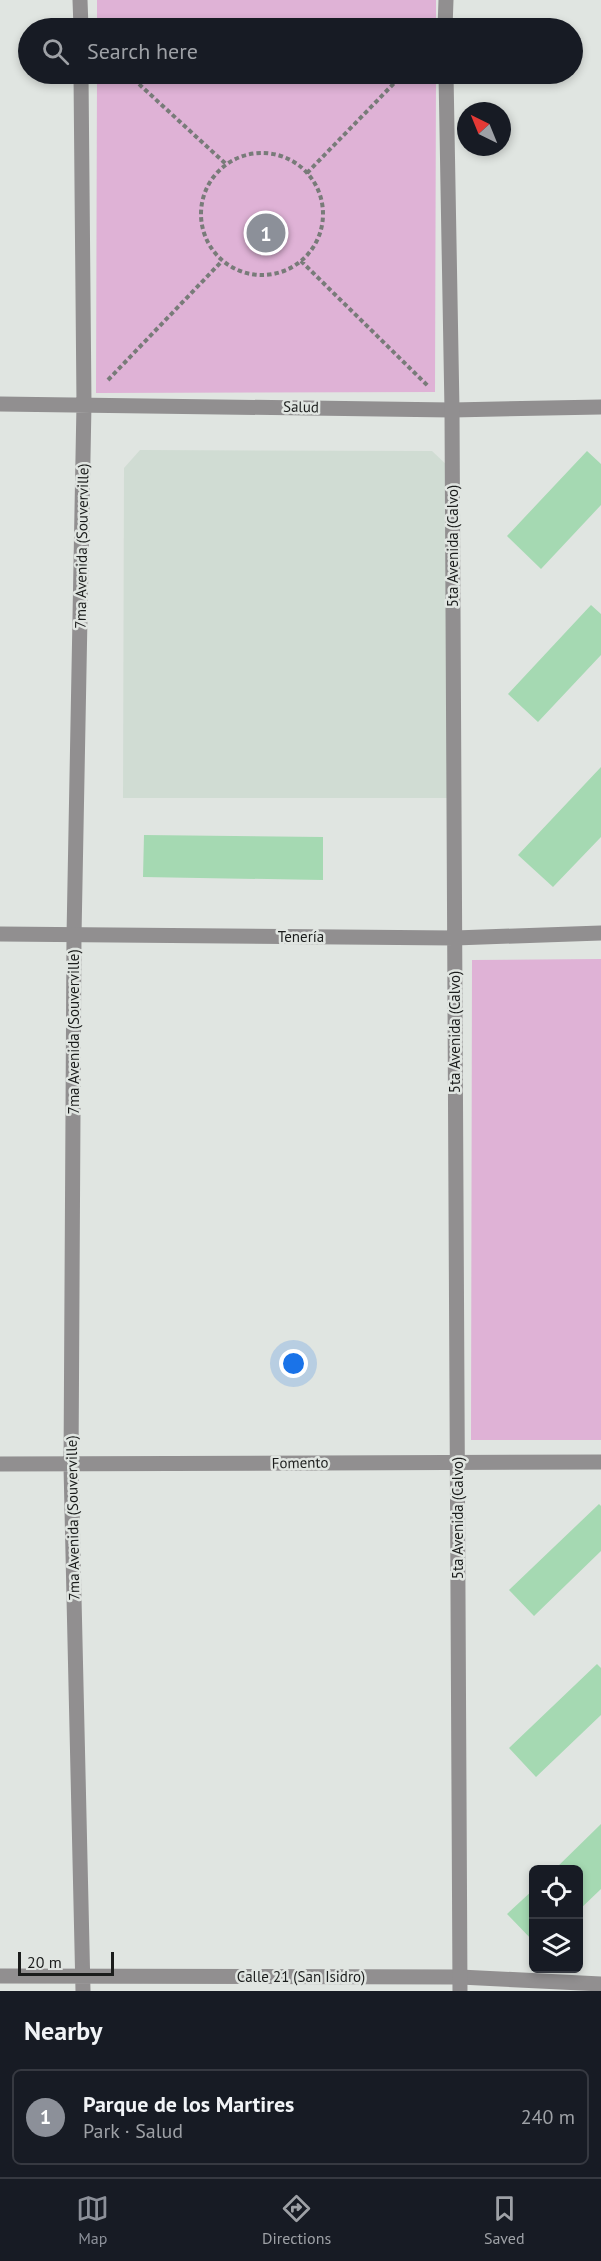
<!DOCTYPE html>
<meta charset="utf-8">
<style>
body{margin:0;font-family:"PT Sans",sans-serif;background:#20242c;color:#f1f3f6}
.controls{position:absolute;right:18px;bottom:18px;display:grid;overflow:hidden;border-radius:9px;box-shadow:0 3px 9px #0003}
.controls button{width:54px;height:54px;display:grid;place-items:center;padding:0;border:0;border-bottom:2px solid #363941;background:#171b24;color:#f1f3f6;font:30px sans-serif}
.compass{position:absolute;left:457px;top:102px;width:54px;height:54px;border-radius:50%;background:#171b24;box-shadow:0 3px 9px #0003;rotate:317deg}
.scale{position:absolute;left:18px;bottom:15px;width:96px;box-sizing:border-box;padding-left:6px;border:3px solid #1b1d1c;border-top:0;font-size:16px;line-height:21px;white-space:nowrap;color:#1b1d1c;-webkit-text-stroke:4px #e0e5e1;paint-order:stroke}
.you{position:absolute;left:294px;top:1364px;width:21px;height:21px;margin:-15px;border:4px solid #fff;border-radius:50%;background:#1a73e8;box-shadow:0 0 0 9px #1a73e833}
.badge{display:grid;place-items:center;width:39px;height:39px;border-radius:50%;background:#8c9099;color:#fff;font-size:20px;font-weight:700}
.pin{position:absolute;translate:-50% -50%;border:3px solid #fff;box-shadow:0 2px 6px #0006}
.list{margin:0;padding:0;list-style:none}
h2{display:flex;justify-content:space-between;align-items:center;height:78px;margin:0;padding:0 24px;font-size:26px}
h2 small{font-size:20px;font-weight:400;color:#9ea1a6}
.list li{display:grid;grid-template-columns:39px 1fr auto;gap:18px;align-items:center;box-sizing:border-box;height:96px;margin:0 12px 12px;padding:0 12px;border:2px solid #363941;border-radius:9px}
.list b{display:block;font-size:22px;white-space:nowrap}
.list p{margin:0;font-size:20px;white-space:nowrap;color:#9ea1a6}
.list em{font-size:20px;font-style:normal;color:#9ea1a6}
.icon{flex:none;width:33px;height:33px;fill:none;stroke:currentColor;stroke-width:2;stroke-linecap:round;stroke-linejoin:round}
.map{position:relative;flex:none;width:601px;height:1991px;overflow:hidden}
.search{position:absolute;background:#171b24;box-shadow:0 3px 9px #0003;left:18px;right:18px;top:18px;height:66px;display:flex;align-items:center;gap:15px;box-sizing:border-box;padding:0 21px;border-radius:33px;color:#9ea1a6;font-size:22px}
.sheet{height:186px;background:#171b24}
nav{display:flex;justify-content:space-around;align-items:center;box-sizing:border-box;height:84px;border-top:2px solid #363941;background:#171b24;font-size:16px;color:#9ea1a6}
nav a{display:grid;justify-items:center;gap:3px}
nav .on{color:#8c9099}
.map>svg:first-child{display:block}
</style>
<div class="map">
<svg width="601" height="1991" viewBox="0 0 601 1991">
<rect width="100%" height="100%" fill="#e0e5e1"/>
<path fill="#d0dcd3" d="M140,450l292,1 18,17 -1,330h-326l1,-330z"/>
<path fill="#dfb2d6" d="M97,0h339v28h-339z
M97,74h339l-1,318 -339,1z
M601,959v481h-130l1,-480z"/>
<path fill="#a5d9b2" d="M587,451l14,13v41l-60,64 -34,-33z
M591,605l10,9v41l-63,67 -30,-28z
M601,767v70l-48,50 -35,-32z
M144,835l179,2v43l-180,-3z
M599,1504l2,2v45l-67,65 -25,-26z
M597,1664l4,4v47l-65,62 -27,-29z
M601,1824v65l-23,22v-41h-24z
M534,1889v53l-27,-28z"/>
<g fill="none" stroke-linecap="round" stroke-linejoin="round">
<path stroke="#787b79" stroke-width="4" stroke-dasharray="4.5 3" stroke-linecap="butt" d="M128,74l99,91
M201 214a61 61 0 1 1 122 0a61 61 0 1 1-122 0Z
M307,173l96,-99
M301,261l127,125
M108,380l114,-119"/>
<path stroke="#918f90" stroke-width="15" d="M80,0l1,28
M81,74l3,330 -10,532 -3,530 12,525
M0,404l452,6 149,-3
M0,1464l601,-2
M0,1976l460,1 141,7"/>
<path stroke="#918f90" stroke-width="15" d="M445,28l1,-28
M446,74l6,336 8,1581
M0,934l455,4 146,-5"/>
</g>
<g text-anchor="middle" stroke-width="5" stroke-linejoin="round" paint-order="stroke">
<g font-size="15" fill="#1b1d1c" stroke="#e0e5e1">
<text transform="translate(301 407) rotate(1)" y="5">Salud</text>
<text transform="translate(82 546) rotate(-89)" y="5">7ma Avenida (Souverville)</text>
<text transform="translate(453 546) rotate(-90)" y="5">5ta Avenida (Calvo)</text>
<text x="301" y="942">Tenería</text>
<text transform="translate(74 1032) rotate(-90)" y="5">7ma Avenida (Souverville)</text>
<text transform="translate(455 1032) rotate(-90)" y="5">5ta Avenida (Calvo)</text>
<text transform="translate(300 1463) rotate(-1)" y="5">Fomento</text>
<text transform="translate(73 1518) rotate(-91)" y="5">7ma Avenida (Souverville)</text>
<text transform="translate(458 1518) rotate(-90)" y="5">5ta Avenida (Calvo)</text>
<text x="301" y="1982">Calle 21 (San Isidro)</text>
</g>
</g>
</svg>
<div class="controls">
<button><svg class="icon" aria-label="locate" viewBox="0 0 24 24"><circle cx="12" cy="12" r="6"/><path d="M12 2v4M12 18v4M2 12h4M18 12h4"/></svg></button>
<button><svg class="icon" aria-label="layers" viewBox="0 0 24 24"><path d="M12 4l9 5-9 5-9-5zM3 14l9 5 9-5"/></svg></button>
</div>
<svg class="compass" viewBox="-18 -18 36 36"><path d="M0-13l5 13h-10z" fill="#e53935"/><path d="M0 13l5-13h-10z" fill="#9ea1a6"/></svg>
<div class="scale">20 m</div>
<div class="you"></div>
<div class="pin badge" style="left:266px;top:233px">1</div>
<div class="search"><svg class="icon" aria-label="search" viewBox="0 0 24 24"><circle cx="10" cy="10" r="6"/><path d="M15 15l6 6"/></svg>Search here</div>
</div>
<section class="sheet">
<h2>Nearby<small></small></h2>
<ul class="list">
<li><span class="badge">1</span><div><b>Parque de los Martires</b><p>Park · Salud</p></div><em>240 m</em></li>
</ul>
</section>
<nav>
<a class="on"><svg class="icon" aria-label="map" viewBox="0 0 24 24"><path d="M3 6l6-2 6 2 6-2v14l-6 2-6-2-6 2zM9 4v14M15 6v14"/></svg>Map</a>
<a><svg class="icon" aria-label="directions" viewBox="0 0 24 24"><path d="M12 3l9 9-9 9-9-9zM9 14v-3h6M13 9l2 2-2 2"/></svg>Directions</a>
<a><svg class="icon" aria-label="saved" viewBox="0 0 24 24"><path d="M7 4h10v16l-5-4-5 4z"/></svg>Saved</a>
</nav>
